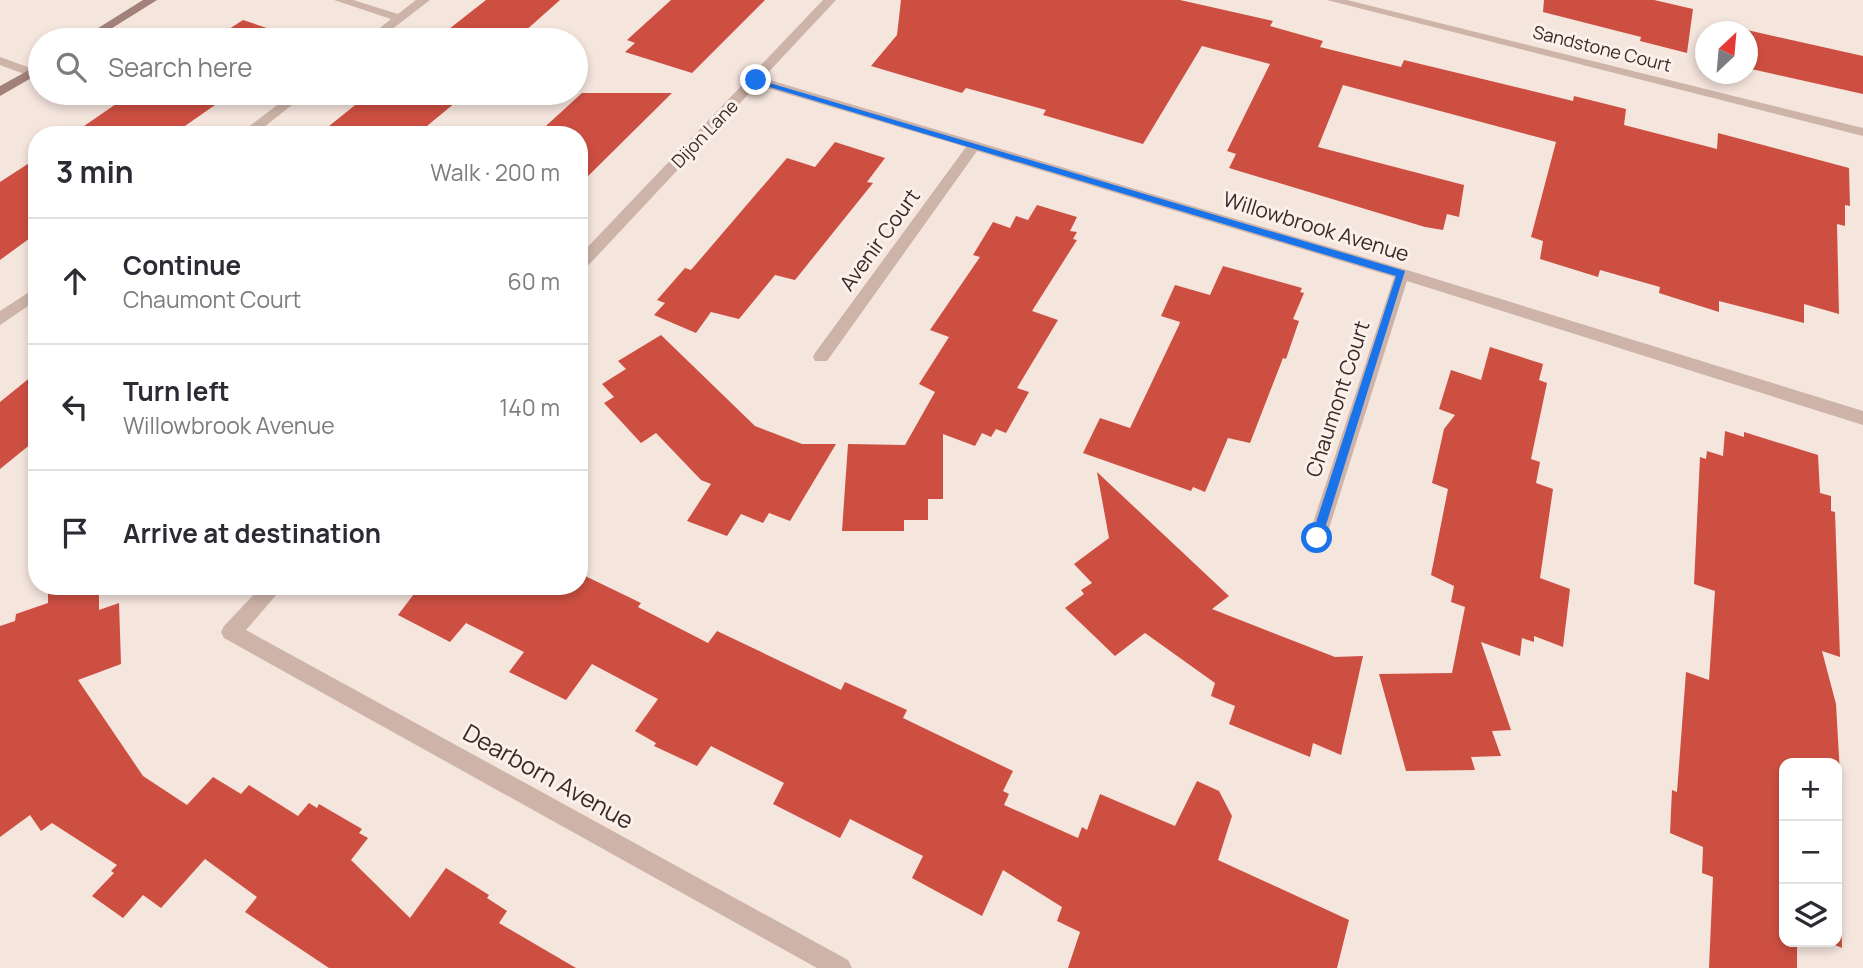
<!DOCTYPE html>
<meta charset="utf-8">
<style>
body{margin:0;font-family:Manrope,sans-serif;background:#f7f7f7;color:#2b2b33}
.controls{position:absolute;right:21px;bottom:21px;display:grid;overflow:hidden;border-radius:14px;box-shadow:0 4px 10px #0003}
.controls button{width:63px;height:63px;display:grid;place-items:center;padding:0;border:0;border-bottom:2px solid #e1e1e2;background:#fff;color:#2b2b33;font:35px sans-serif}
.compass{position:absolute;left:1695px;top:21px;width:63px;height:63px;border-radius:50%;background:#fff;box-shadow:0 4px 10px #0003;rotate:26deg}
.stop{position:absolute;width:21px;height:21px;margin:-16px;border:5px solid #1a73e8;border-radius:50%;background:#fff}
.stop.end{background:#1a73e8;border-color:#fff;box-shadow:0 2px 7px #0008}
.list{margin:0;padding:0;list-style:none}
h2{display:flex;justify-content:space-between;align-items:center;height:91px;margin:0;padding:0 28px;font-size:30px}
h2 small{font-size:23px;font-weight:400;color:#7c7c81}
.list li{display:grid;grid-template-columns:46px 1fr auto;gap:21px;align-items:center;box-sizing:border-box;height:126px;padding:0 28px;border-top:2px solid #e1e1e2}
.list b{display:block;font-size:26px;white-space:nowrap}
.list p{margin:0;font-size:23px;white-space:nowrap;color:#7c7c81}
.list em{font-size:23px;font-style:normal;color:#7c7c81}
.icon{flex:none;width:38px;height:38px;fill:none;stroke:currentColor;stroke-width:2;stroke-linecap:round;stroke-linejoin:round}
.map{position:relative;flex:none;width:1863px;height:968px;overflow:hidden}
.search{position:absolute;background:#fff;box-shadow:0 4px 10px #0003;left:28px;top:28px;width:560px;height:77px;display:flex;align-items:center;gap:18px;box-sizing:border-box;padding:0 24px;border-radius:38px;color:#7c7c81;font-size:26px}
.panel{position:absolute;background:#fff;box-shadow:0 4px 10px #0003;left:28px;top:126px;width:560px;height:469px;border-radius:28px}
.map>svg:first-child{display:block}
</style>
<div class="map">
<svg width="1863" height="968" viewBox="0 0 1863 968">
<rect width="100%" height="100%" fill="#f4e5dd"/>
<path fill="#cd4f42" d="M486,0h74l-45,40h-80z
M671,0h94l-73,73 -67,-21 10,-9 -8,-3z
M901,0h279l93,21 -3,5 53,15 -3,6 81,20 3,-7 169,41 1,-5 52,13 -2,16 93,24 1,-16 131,35 1,38 -5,-1v21l-8,-2 2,90 -35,-10v19l-85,-22v11l-60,-19 1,-6 -60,-17 -2,7 -58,-18 3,-18 -12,-4 25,-95 -213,-57 -25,62 146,38 -5,32 -12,-3 -4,16 -18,-3 -196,-59 7,-14 -9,-3 43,-87 -68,-18 -59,98 -100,-29 3,-5 -80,-22 -4,5 -91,-27 26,-31z
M1544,0h110l39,9 -6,44 -47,-12 1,-4 -98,-25z
M243,20l42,14 -9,6h-64z
M1747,30l116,26v38l-116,-26z
M132,93h83l-12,8 12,4 -43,30h-101z
M370,93h97l-51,42h-98z
M582,93h90l-93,92v-50h-43z
M835,142l50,16 -18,24 6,1 -78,97 -20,-5 -36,44 -28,-7 -15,21 -42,-18 11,-12 -8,-3 28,-32 6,2 96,-112 28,9z
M37,158v75l-37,27v-78z
M1037,205l40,12 -7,14 7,1 -4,7 4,1 -45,71 26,9 -41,68 12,4 -23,41 -10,-4 -5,8 -9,-4 -7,13 -32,-12v65h-15v21h-24v11h-62l6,-87 57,1 30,-53 -16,-8 30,-47 -19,-7 50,-73 -7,-2 20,-33 17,6 6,-12 12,4z
M1223,266l79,22 -2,4 4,1 -11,26 6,2 -13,38 -3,-1 -33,85 -22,-5 -23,54 -12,-5 -2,4 -108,-38 17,-35 30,10 49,-103 1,-3 -19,-6 14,-31 35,10z
M661,335l94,91 47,18h34l-46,77 -21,-8 -6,10 -22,-9 -14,22 -40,-15 24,-37 -10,-4 -45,-47 -15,10 -37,-40 10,-6 -12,-13 24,-15 -8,-8z
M1490,347l53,17 -4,16 8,3 -16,76 9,3 -4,21 17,6 -13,89 30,11 -7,58 -29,-11v6l-12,-4 -2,18 -39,-14 30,88 -19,1 9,25 -30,1 4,13 -69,1 -27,-97 73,-1 13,-66 -14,-5 3,-16 -23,-11 17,-86 -16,-6 12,-54 11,-14 -16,-6 12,-39 30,10z
M37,372v67l-37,30v-67z
M1725,431l19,6v-5l74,23 2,38 11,3v15l4,1 5,145 -18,-6 14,53 5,87 -4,-1v-27h-53v179h13v26h-88l4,-91 -11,-4 1,-26 -33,-14 2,-43 5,2 9,-120 23,8 6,-89 -21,-7 6,-127 6,2 1,-8 16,5z
M1097,472l132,124 -17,13 123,48 28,-1 -22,99 -28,-12 -3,14 -81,-33 6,-18 -24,-10 4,-13 -70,-50 -30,23 -50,-48 19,-14 -3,-4 11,-7 -18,-19 35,-26z
M579,573l62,30 -3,4 70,36 9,-12 124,59 4,-8 62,28 -4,8 110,53 -10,20 6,3 -5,11 74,33 4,-11 5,3 13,-36 75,32 22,-45 22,10 13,25 -14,44 131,60 -12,48h-269l12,-36 -23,-11 5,-14 -59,-37 -21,46 -70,-38 11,-22 -73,-37 -10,19 -67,-34 11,-21 -73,-37 -14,20 -43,-20 2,-3 -21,-12 23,-32 -66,-35 -26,36 -57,-28 15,-20 -58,-29 -16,19 -52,-27 22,-29h159z
M48,586h51v24l20,-7 2,61 -43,16 65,96 44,29 26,-28 28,17 8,-9 49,31 11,-13 8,5 2,-4 43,25 -3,4 9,5 -17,22 59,58 36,-50 43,27 -2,3 20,13 -8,12 77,45h-247l-84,-56 12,-15 -52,-38 -44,49 -18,-13 -20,23 -31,-22 22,-23 -3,-2 6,-6 -65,-42 -11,8 -11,-16 -30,22v-211l15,-5 1,-7 32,-11z
M1837,868l3,1 2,79 -14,-6h9z"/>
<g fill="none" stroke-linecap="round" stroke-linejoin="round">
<path fill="#cdb3a8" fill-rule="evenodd" d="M334,0h19l45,14 18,-14h14l-52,40h-13l26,-21z
M823,0h13l-73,78 644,192 456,141v14l-456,-144 -81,257 -3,6 -6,2 -6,-2 -3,-6 86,-261 -417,-126 -150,210h-12l-2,-4 2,-4 151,-206 -209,-62 -173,185 -5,1v-15z
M1327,0h20l516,128v8z
M0,57l36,13 2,3 -6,4 -32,-12z
M293,93h14l-53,42h-16z
M37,287v13l-37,25v-14z
M262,586h22l-38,44 602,330 4,8h-35l-593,-330 -3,-6 3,-6z"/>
<path fill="#a18179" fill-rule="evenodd" d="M143,0h14l-64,40h-14z
M40,64v9l-40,23v-10z"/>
</g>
<path fill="#1a73e8" d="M753,78l652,193 -84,270h-8l-2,-3 85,-262 -643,-194z"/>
<g text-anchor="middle" stroke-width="6" stroke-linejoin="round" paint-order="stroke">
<g font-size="18" fill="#392b28" stroke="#fbf0ea">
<text transform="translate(1602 49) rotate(14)" y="6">Sandstone Court</text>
<text transform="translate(705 134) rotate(-46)" y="6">Dijon Lane</text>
</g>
<g font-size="21" fill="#392b28" stroke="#fbf0ea">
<text transform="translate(1316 227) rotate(17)" y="7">Willowbrook Avenue</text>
<text transform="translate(880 240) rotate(-54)" y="7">Avenir Court</text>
<text transform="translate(1338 399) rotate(-72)" y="7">Chaumont Court</text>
</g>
<g font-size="24" fill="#392b28" stroke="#fbf0ea">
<text transform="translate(548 777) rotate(29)" y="8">Dearborn Avenue</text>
</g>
</g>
</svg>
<div class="controls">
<button>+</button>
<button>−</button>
<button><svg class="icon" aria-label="layers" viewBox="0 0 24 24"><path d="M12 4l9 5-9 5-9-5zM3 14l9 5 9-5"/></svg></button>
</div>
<svg class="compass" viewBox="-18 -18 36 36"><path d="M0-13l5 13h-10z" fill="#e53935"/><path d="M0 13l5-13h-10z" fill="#7c7c81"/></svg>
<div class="stop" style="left:1317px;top:538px"></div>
<div class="stop end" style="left:756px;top:80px"></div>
<div class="search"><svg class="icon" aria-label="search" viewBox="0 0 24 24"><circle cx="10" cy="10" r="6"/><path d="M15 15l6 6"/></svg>Search here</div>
<section class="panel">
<h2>3 min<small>Walk · 200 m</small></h2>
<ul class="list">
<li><svg class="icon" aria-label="ahead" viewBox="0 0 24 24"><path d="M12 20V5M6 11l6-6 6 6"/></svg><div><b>Continue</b><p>Chaumont Court</p></div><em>60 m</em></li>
<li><svg class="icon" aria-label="left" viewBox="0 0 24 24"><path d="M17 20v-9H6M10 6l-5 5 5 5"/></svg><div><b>Turn left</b><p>Willowbrook Avenue</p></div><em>140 m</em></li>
<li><svg class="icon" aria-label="arrive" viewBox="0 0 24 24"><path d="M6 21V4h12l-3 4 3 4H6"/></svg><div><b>Arrive at destination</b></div></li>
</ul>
</section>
</div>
